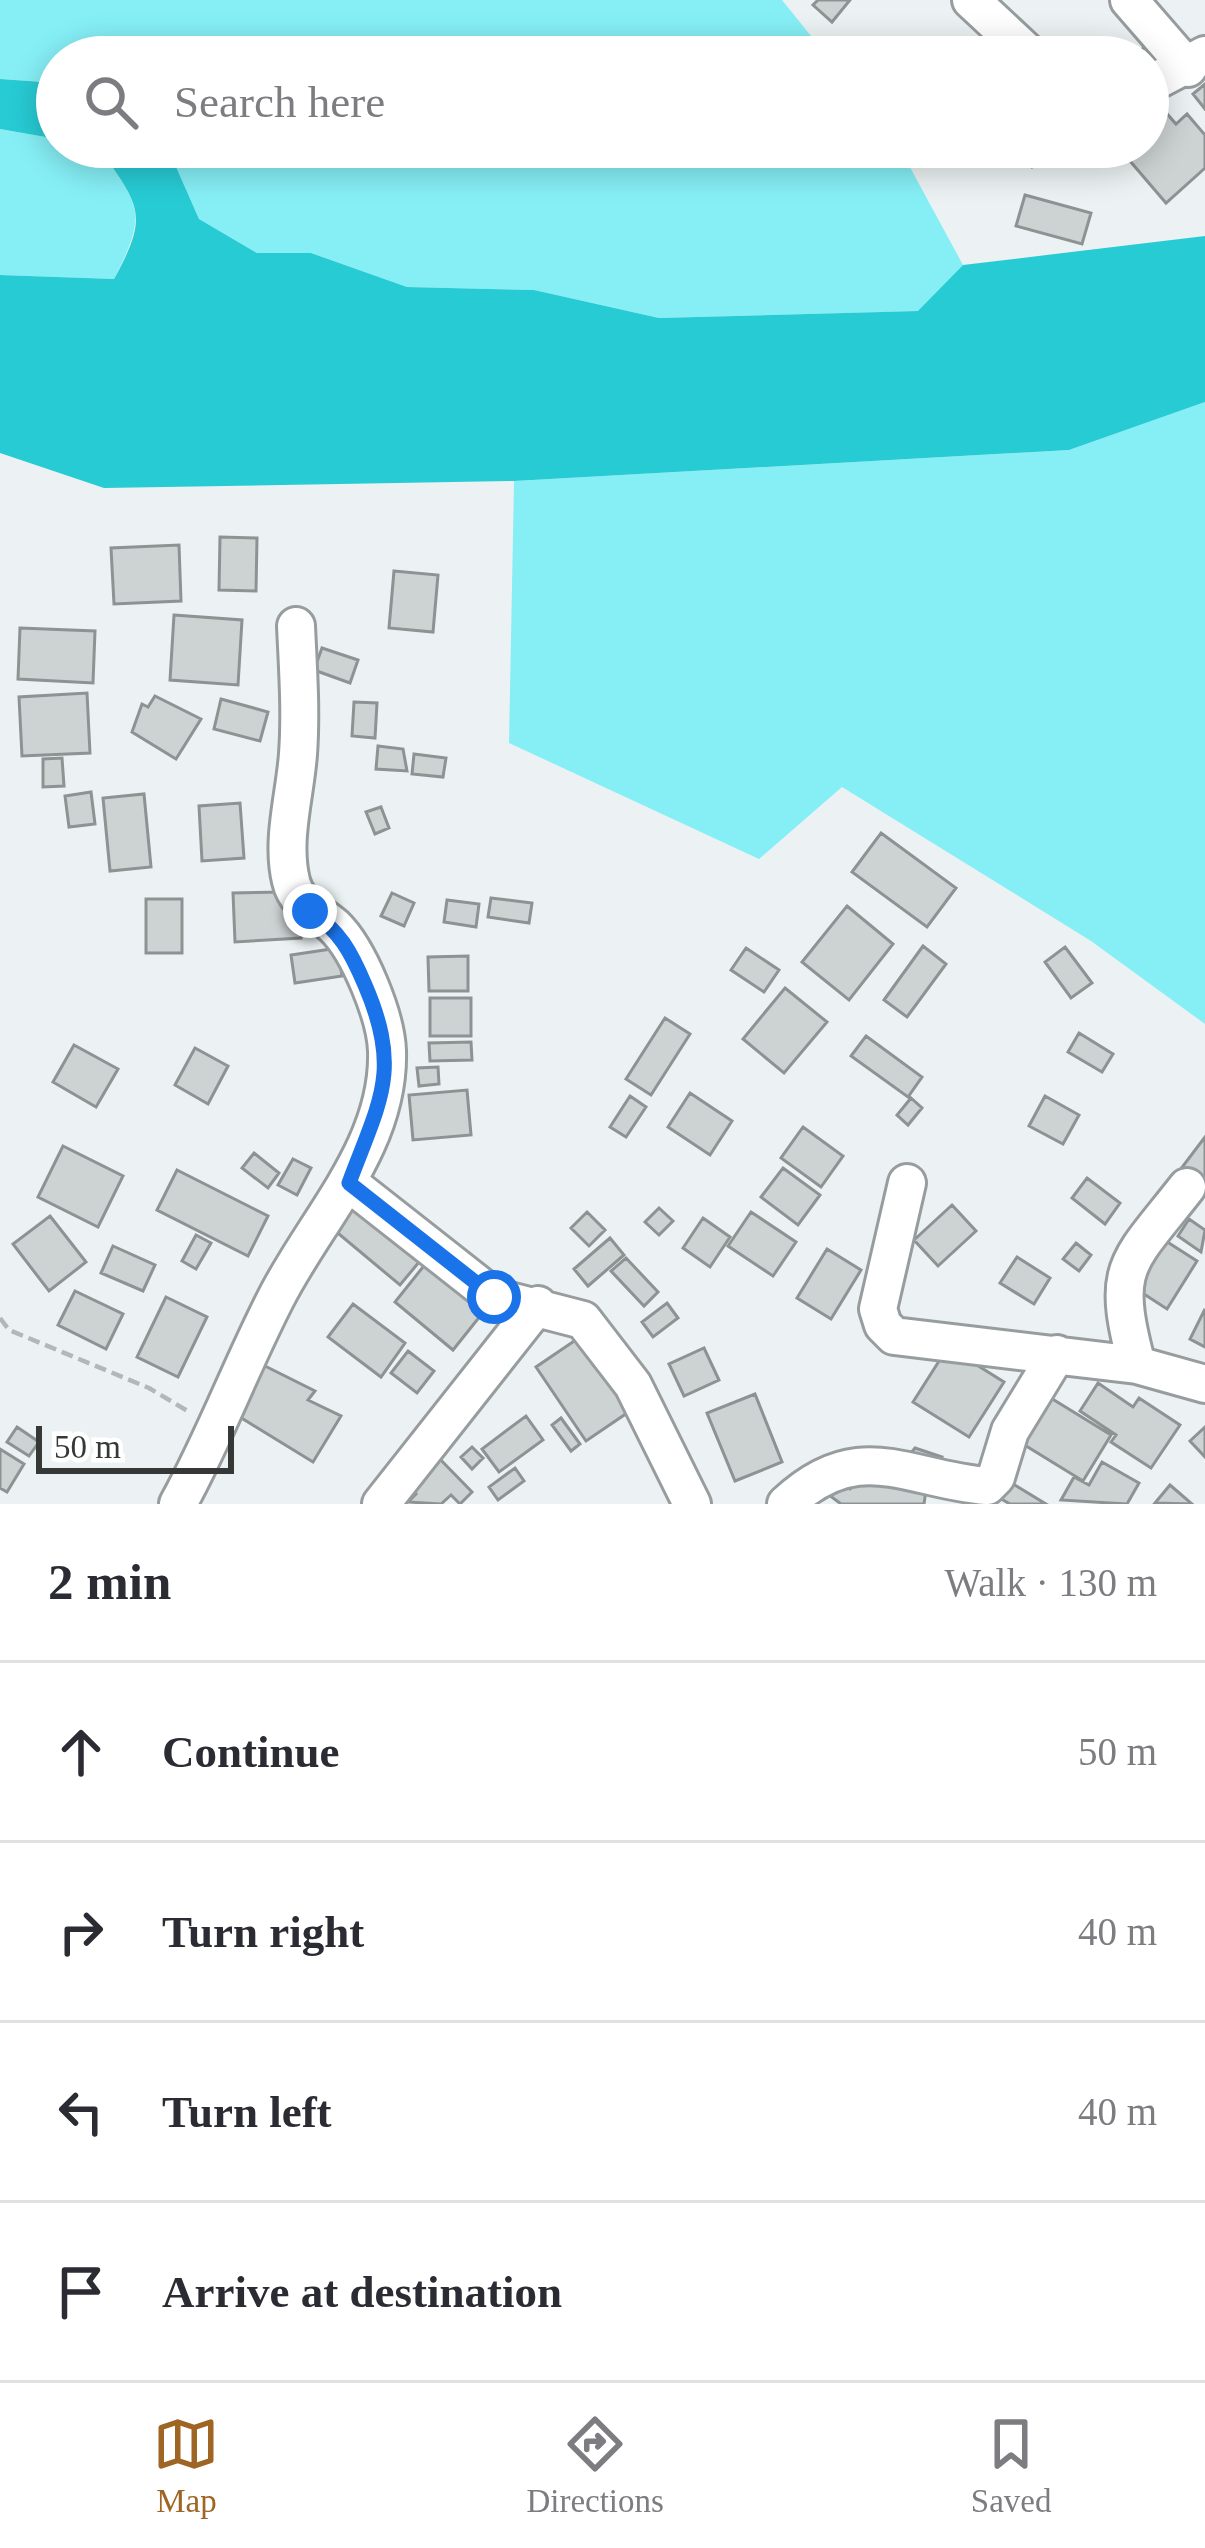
<!DOCTYPE html>
<meta charset="utf-8">
<style>
body{margin:0;font-family:"Times New Roman",serif;background:#f2f2f3;color:#2b2b33}
.scale{position:absolute;left:36px;bottom:30px;width:198px;box-sizing:border-box;padding-left:12px;border:6px solid #363838;border-top:0;font-size:33px;line-height:42px;white-space:nowrap;color:#363838;-webkit-text-stroke:9px #fff;paint-order:stroke}
.stop{position:absolute;width:36px;height:36px;margin:-27px;border:9px solid #1a73e8;border-radius:50%;background:#fff}
.stop.end{background:#1a73e8;border-color:#fff;box-shadow:0 3px 12px #0008}
.list{margin:0;padding:0;list-style:none}
h2{display:flex;justify-content:space-between;align-items:center;height:156px;margin:0;padding:0 48px;font-size:51px}
h2 small{font-size:39px;font-weight:400;color:#7c7c81}
.list li{display:grid;grid-template-columns:78px 1fr auto;gap:36px;align-items:center;box-sizing:border-box;height:180px;padding:0 48px;border-top:3px solid #e1e1e2}
.list b{display:block;font-size:45px;white-space:nowrap}
.list em{font-size:39px;font-style:normal;color:#7c7c81}
.icon{flex:none;width:66px;height:66px;fill:none;stroke:currentColor;stroke-width:2;stroke-linecap:round;stroke-linejoin:round}
.map{position:relative;flex:none;width:1205px;height:1504px;overflow:hidden}
.search{position:absolute;background:#fff;box-shadow:0 6px 30px #0003;left:36px;right:36px;top:36px;height:132px;display:flex;align-items:center;gap:30px;box-sizing:border-box;padding:0 42px;border-radius:66px;color:#7c7c81;font-size:45px}
.sheet{height:876px;background:#fff}
nav{display:flex;justify-content:space-around;align-items:center;box-sizing:border-box;height:168px;border-top:3px solid #e1e1e2;background:#fff;font-size:33px;color:#7c7c81}
nav a{display:grid;justify-items:center;gap:6px}
nav .on{color:#9f6524}
.map>svg:first-child{display:block}
</style>
<div class="map">
<svg width="1205" height="1504" viewBox="0 0 1205 1504">
<rect width="100%" height="100%" fill="#ecf2f3"/>
<path fill="#86eff6" d="M0,0h782l46,57h-771v26l-57,-4z
M0,129l57,10v8h42c40,60 50,63 15,132l-114,-4z
M160,147h739l64,118 -44,46 -260,7 -125,-28 -127,-3 -96,-34h-54l-58,-34 -26,-59z
M1205,402v622l-114,-83 -249,-154 -83,72 -250,-116 5,-262 555,-31z"/>
<path fill="#27cbd4" d="M0,79l57,4v56l-57,-10z
M99,147h61l13,13 26,59 58,34h54l96,34 127,3 125,28 259,-7 45,-46 242,-29v166l-136,48 -555,31 -410,7 -104,-35v-178l114,4c37,-67 24,-73 -15,-132z"/>
<path fill="#cdd3d3" stroke="#8d9293" stroke-width="3" d="M818,0h32l-18,22 -19,-17z
M1151,42l9,12 -12,10v-7l-13,-2z
M1205,84v25l-12,-15z
M1162,108l14,16 11,-10 18,21v33l-39,35 -48,-56h30v-26z
M1016,147h41l-25,20z
M1025,195l66,18 -9,31 -66,-18z
M220,537l37,1 -1,53 -37,-1z
M179,545l2,56 -67,3 -3,-56z
M394,571l44,4 -5,57 -44,-4z
M174,615l68,5 -4,65 -68,-5z
M20,628l75,3 -2,52 -75,-4z
M322,648l36,12 -8,23 -36,-13z
M87,693l3,60 -68,3 -3,-59z
M155,696l46,23 -25,40 -44,-27 10,-28 6,3z
M221,699l47,13 -8,29 -46,-12z
M354,702l23,1 -2,35 -23,-2z
M378,746l25,3 4,22 -31,-2z
M414,754l32,4 -3,19 -31,-3z
M62,758l2,28 -21,1v-28z
M91,792l4,32 -26,3 -4,-31z
M144,794l7,73 -41,4 -7,-73z
M240,803l4,55 -42,3 -3,-55z
M381,807l8,21 -14,6 -9,-22z
M881,833l75,55 -29,39 -75,-55z
M285,892l1,26h14l1,20 -66,4 -2,-49z
M392,893l22,10 -10,23 -23,-10z
M491,898l41,5 -3,20 -41,-6z
M146,899h36v54h-36z
M447,900l32,4 -3,23 -32,-5z
M847,906l46,38 -44,56 -47,-38z
M923,946l23,18 -39,53 -23,-17z
M1065,947l27,36 -21,15 -26,-36z
M338,948l4,28 -47,7 -4,-28z
M746,948l33,22 -15,22 -33,-22z
M468,956v35h-39l-1,-34z
M785,988l42,34 -43,51 -41,-34z
M430,998h41v38h-41z
M665,1018l25,16 -39,61 -25,-16z
M1079,1033l34,21 -11,18 -34,-20z
M866,1036l56,41 -14,20 -57,-41z
M471,1042l1,18 -42,1 -1,-18z
M74,1045l44,24 -22,38 -43,-25z
M195,1048l33,18 -20,38 -33,-19z
M438,1067l1,17 -20,2 -2,-18z
M467,1090l4,45 -58,5 -4,-45z
M690,1093l42,28 -22,34 -42,-28z
M630,1096l16,11 -20,30 -16,-10z
M1045,1096l34,19 -16,29 -34,-18z
M911,1098l11,10 -14,17 -11,-10z
M803,1127l40,29 -22,31 -40,-29z
M1205,1137v52l-25,-19z
M63,1146l60,30 -25,51 -60,-30z
M254,1153l25,20 -11,15 -26,-20z
M293,1159l18,9 -14,27 -19,-10z
M783,1168l37,27 -22,30 -37,-28z
M177,1170l91,46 -20,40 -91,-46z
M1087,1178l33,25 -15,21 -33,-26z
M363,1194l66,56 -29,35 -67,-56z
M952,1205l24,26 -38,35 -24,-26z
M659,1208l14,13 -14,14 -14,-13z
M587,1212l18,18 -16,16 -18,-18z
M751,1212l45,30 -23,34 -45,-30z
M50,1216l36,46 -37,29 -36,-47z
M703,1218l27,19 -20,30 -27,-19z
M1189,1219l16,11 -4,22 -23,-16z
M196,1235l15,8 -15,26 -14,-8z
M1158,1236l39,25 -30,48 -40,-26z
M610,1238l14,17 -36,31 -14,-17z
M1076,1243l15,12 -12,16 -16,-12z
M113,1246l42,19 -12,26 -42,-18z
M827,1249l34,21 -30,49 -34,-21z
M1017,1257l33,21 -16,26 -34,-21z
M626,1258l32,34 -14,14 -33,-35z
M427,1262l58,48 -32,40 -58,-48z
M75,1291l48,23 -17,35 -48,-24z
M166,1297l41,20 -29,60 -41,-20z
M667,1303l11,15 -25,19 -11,-15z
M353,1304l52,39 -24,34 -53,-40z
M1205,1309v38l-15,-8z
M580,1337l50,74 -44,30 -50,-74z
M948,1347l56,35 -35,55 -56,-35z
M704,1348l15,32 -35,16 -15,-32z
M408,1351l26,20 -17,22 -26,-20z
M259,1363l56,28 -7,9 33,16 -28,46 -83,-51z
M1098,1383l35,24 6,-9 41,27 -29,43 -40,-26 5,-7 -36,-24z
M1041,1392l70,43 -28,46 -70,-43z
M755,1394l27,68 -47,19 -28,-68z
M526,1416l17,24 -44,32 -17,-23z
M561,1418l19,26 -9,7 -19,-26z
M17,1427l22,15 -10,14 -22,-14z
M1205,1427v30l-15,-16z
M472,1447l11,11 -11,11 -11,-12z
M915,1448l27,9 -8,25 -38,-21 4,-10 10,3z
M0,1449l24,15 -17,28 -7,-4z
M433,1452l39,40 -12,12 -9,-9 -10,9 -33,-2 8,-8 -12,-13z
M1102,1462l37,21 -12,21 -66,-4 13,-23 15,8z
M515,1468l9,13 -26,19 -9,-13z
M836,1478l14,11 9,-11 67,12 -2,14h-83l-16,-12z
M1008,1481l38,23h-36l-12,-7z
M1170,1485l22,19 -37,-1z"/>
<g fill="none" stroke-linecap="round" stroke-linejoin="round">
<defs>
<path id="minor" d="M971,0l61,57
M1129,0l59,68
M1148,85l57,-30
M349,1183l145,114 89,23 50,65 59,119
M907,1183l-29,126 5,16 11,11 243,29 68,19
M1137,1365c-27,-100 -10,-101 50,-178
M178,1504c37,-67 63,-138 98,-206 40,-79 114,-152 111,-247 -1,-34 -28,-101 -53,-125 -16,-14 -38,-22 -43,-45 -10,-41 4,-85 7,-127 3,-42 0,-85 -2,-128
M381,1504l157,-199
M786,1504c73,-68 119,-25 201,-18l9,-9 14,-46 47,-77"/>
</defs>
<use href="#minor" stroke="#979d9e" stroke-width="42"/>
<path stroke="#b2b7b8" stroke-width="4.5" stroke-dasharray="12 6" stroke-linecap="butt" d="M0,1318l9,12 140,58 42,25"/>
<use href="#minor" stroke="#fff" stroke-width="36"/>
</g>
<g fill="none" stroke-linecap="round" stroke-linejoin="round">
<path stroke="#1a73e8" stroke-width="15" d="M310,911c30,20 41,41 55,74 37,86 15,115 -16,198l145,114"/>
</g>
</svg>
<div class="scale">50 m</div>
<div class="stop" style="left:494px;top:1297px"></div>
<div class="stop end" style="left:310px;top:911px"></div>
<div class="search"><svg class="icon" aria-label="search" viewBox="0 0 24 24"><circle cx="10" cy="10" r="6"/><path d="M15 15l6 6"/></svg>Search here</div>
</div>
<section class="sheet">
<h2>2 min<small>Walk · 130 m</small></h2>
<ul class="list">
<li><svg class="icon" aria-label="ahead" viewBox="0 0 24 24"><path d="M12 20V5M6 11l6-6 6 6"/></svg><div><b>Continue</b></div><em>50 m</em></li>
<li><svg class="icon" aria-label="right" viewBox="0 0 24 24"><path d="M7 20v-9h11M14 6l5 5-5 5"/></svg><div><b>Turn right</b></div><em>40 m</em></li>
<li><svg class="icon" aria-label="left" viewBox="0 0 24 24"><path d="M17 20v-9H6M10 6l-5 5 5 5"/></svg><div><b>Turn left</b></div><em>40 m</em></li>
<li><svg class="icon" aria-label="arrive" viewBox="0 0 24 24"><path d="M6 21V4h12l-3 4 3 4H6"/></svg><div><b>Arrive at destination</b></div></li>
</ul>
</section>
<nav>
<a class="on"><svg class="icon" aria-label="map" viewBox="0 0 24 24"><path d="M3 6l6-2 6 2 6-2v14l-6 2-6-2-6 2zM9 4v14M15 6v14"/></svg>Map</a>
<a><svg class="icon" aria-label="directions" viewBox="0 0 24 24"><path d="M12 3l9 9-9 9-9-9zM9 14v-3h6M13 9l2 2-2 2"/></svg>Directions</a>
<a><svg class="icon" aria-label="saved" viewBox="0 0 24 24"><path d="M7 4h10v16l-5-4-5 4z"/></svg>Saved</a>
</nav>
